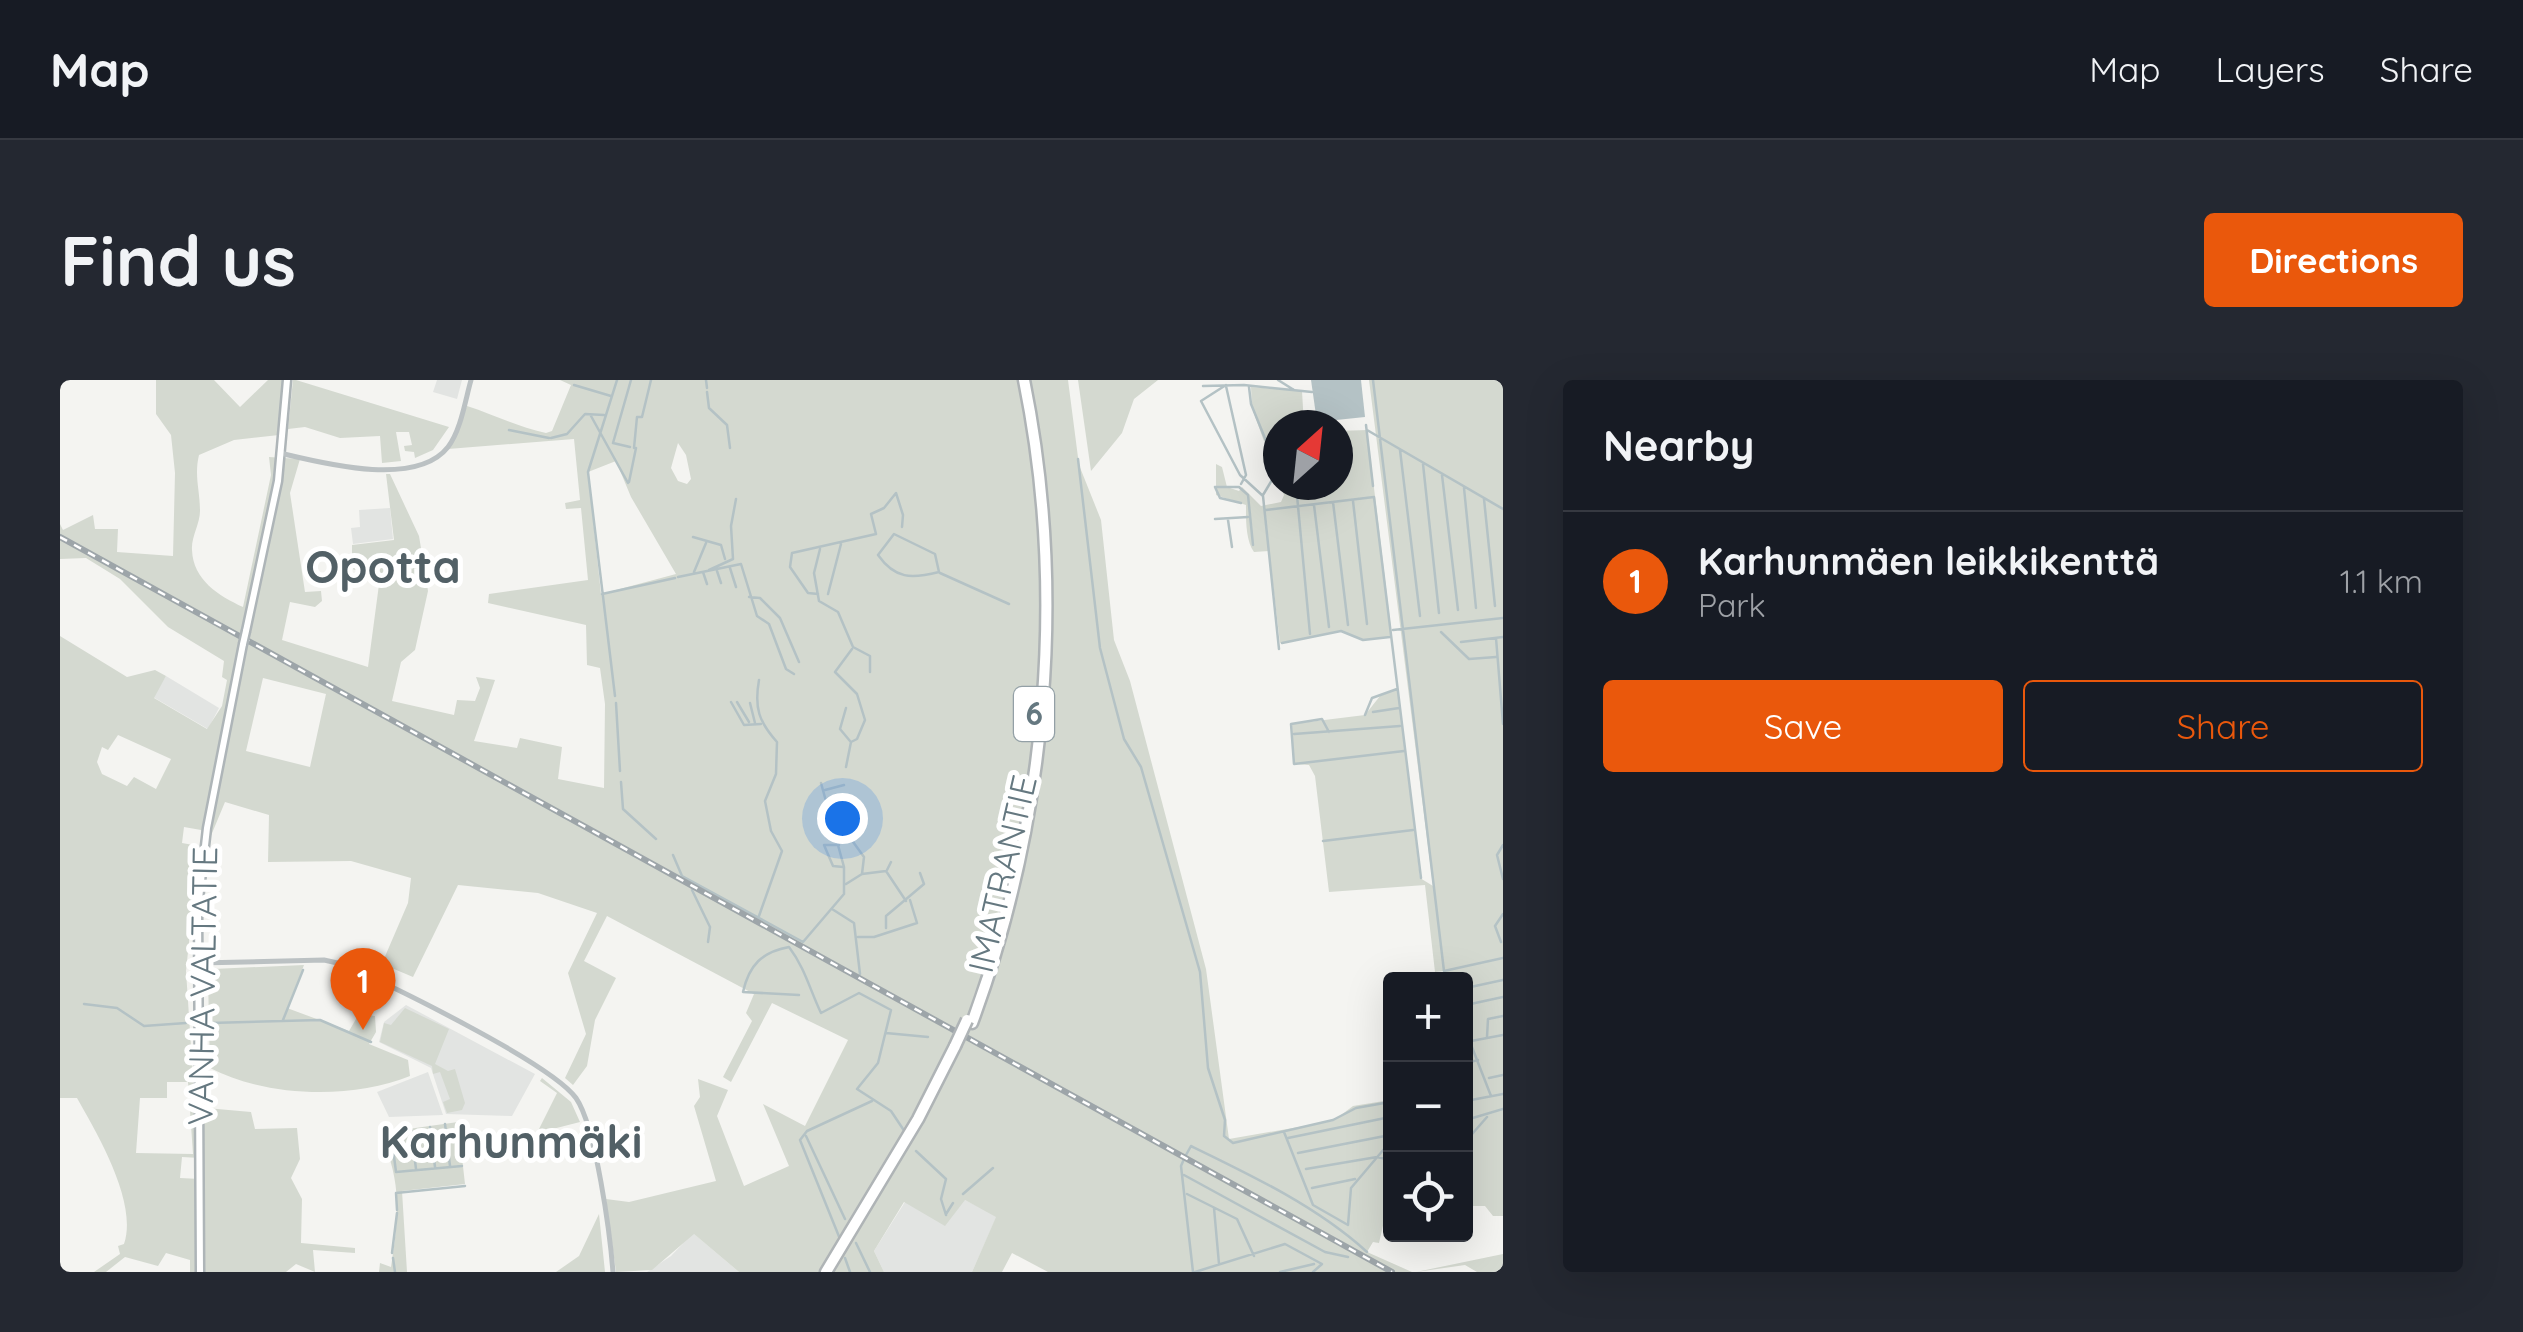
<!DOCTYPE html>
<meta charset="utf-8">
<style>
body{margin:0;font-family:Quicksand,sans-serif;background:#242831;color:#f1f3f6}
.controls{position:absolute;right:30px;bottom:30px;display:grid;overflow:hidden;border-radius:10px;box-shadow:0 10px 40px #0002}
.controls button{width:90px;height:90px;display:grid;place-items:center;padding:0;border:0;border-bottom:2px solid #363941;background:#171b24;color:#f1f3f6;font:50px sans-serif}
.compass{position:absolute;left:1203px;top:30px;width:90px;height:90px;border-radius:50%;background:#171b24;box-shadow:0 10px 40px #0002;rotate:27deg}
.you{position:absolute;left:782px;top:438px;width:35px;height:35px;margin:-25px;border:8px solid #fff;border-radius:50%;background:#1a73e8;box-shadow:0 0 0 15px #1a73e833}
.badge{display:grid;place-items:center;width:65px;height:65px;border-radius:50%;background:#ea580c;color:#fff;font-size:32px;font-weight:700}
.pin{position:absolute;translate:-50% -82px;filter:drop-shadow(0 2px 5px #0008)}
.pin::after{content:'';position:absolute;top:52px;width:35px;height:30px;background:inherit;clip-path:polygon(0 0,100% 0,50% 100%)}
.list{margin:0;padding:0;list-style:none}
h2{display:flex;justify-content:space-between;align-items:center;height:130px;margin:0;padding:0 40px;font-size:42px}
h2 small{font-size:32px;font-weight:400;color:#9ea1a6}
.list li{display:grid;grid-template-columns:65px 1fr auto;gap:30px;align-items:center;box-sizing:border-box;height:140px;padding:0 40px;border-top:2px solid #363941}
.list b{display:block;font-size:38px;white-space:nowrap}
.list p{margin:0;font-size:32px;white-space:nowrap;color:#9ea1a6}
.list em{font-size:32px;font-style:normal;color:#9ea1a6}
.actions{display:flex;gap:20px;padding:30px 40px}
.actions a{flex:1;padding:22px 0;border:2px solid #ea580c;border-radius:10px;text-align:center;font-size:35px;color:#ea580c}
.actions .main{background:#ea580c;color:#fff}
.icon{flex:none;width:55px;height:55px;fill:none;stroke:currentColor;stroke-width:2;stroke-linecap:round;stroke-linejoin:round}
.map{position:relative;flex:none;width:1443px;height:892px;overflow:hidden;border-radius:10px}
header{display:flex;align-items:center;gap:60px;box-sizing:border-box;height:140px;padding:0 50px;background:#171b24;border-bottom:2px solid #363941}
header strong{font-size:48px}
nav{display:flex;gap:55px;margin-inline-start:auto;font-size:35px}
.intro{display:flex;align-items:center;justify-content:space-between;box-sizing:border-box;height:240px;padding:0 60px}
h1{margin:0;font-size:70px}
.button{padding:25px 45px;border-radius:10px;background:#ea580c;color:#fff;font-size:35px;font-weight:700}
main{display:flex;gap:60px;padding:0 60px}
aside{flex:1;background:#171b24;border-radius:10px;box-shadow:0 10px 40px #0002}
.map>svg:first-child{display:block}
</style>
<header>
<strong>Map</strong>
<nav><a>Map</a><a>Layers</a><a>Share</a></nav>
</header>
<div class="intro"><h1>Find us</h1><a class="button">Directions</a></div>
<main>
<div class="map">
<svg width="1443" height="892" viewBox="0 0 1443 892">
<rect width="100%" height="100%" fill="#f4f4f1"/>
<path fill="#e2e4e2" d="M377,0h25l-5,19 -24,-7z
M330,128l3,31 -40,5 -2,-16 9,-1 -1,-17z
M106,296l53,32 -11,21 -55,-32z
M346,625l129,69 -23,42 -66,-2 -15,-46 -52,-26 5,-20z
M368,692l15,43 -54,2 -12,-25z
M905,820l32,16 -25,56h-88l-10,-21 31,-49z
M633,853l46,39h-92l24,-16z"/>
<path fill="#d4d9d0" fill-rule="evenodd" d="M96,0h58l26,27 28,-27h15l-4,55 -45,5 -35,15c-5,21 1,35 1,56 0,13 -9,26 -8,39 1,30 27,46 51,57l28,-132 -2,-18 31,2 -10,34 15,99 16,-1 1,10 -7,6 -25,-5 -8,38 86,27 12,-90 -28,-8v-24l42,-5 -8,-66h4l29,62 9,55 -13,59 -14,12 -9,39 62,14 3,-15 18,1 5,-13 -4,-11 19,3 -21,61 43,7 3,-10 42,9 -4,32 46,9 1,-84 -5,-36 -13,-3 -1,-40 -98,-22 1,-9 99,-14 -7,-72 -15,1 -1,-6 15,-3 -6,-61 -126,10 19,-43c28,9 50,21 79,27l6,-2 19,-46 -11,-5h508l11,85 22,55 13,120 16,41 76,288 23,170 104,-18 20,-15 37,-6v95l-11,48 -6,-1 -6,10 45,20h-364l-36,-19 -10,19h-30l24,-55 -31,-17 -20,26 -41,-24 -30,49 10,21h-145l-45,-38 -42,36 -36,2 -10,-73 23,3 87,-21 -22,-75 6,-9 -2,-18 30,11 -11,26 27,70 45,-20 -26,-62 42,22 43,-86 -76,-37 -41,79 -8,-5 29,-56 -6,-8 8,-19 -147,-78 -23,45 32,17 -21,42 -8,46 -14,19 -8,-7 21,-44 -18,-61 29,-60 -59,-20 -80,-8 -45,92 -19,-8 -13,8 -4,-2 31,-72 3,-25 -60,-17 -83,1 1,-47 -44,-13 -15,36 -9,-8 -17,-3 -2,16 17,3 -13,125 9,136 56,5 4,17 42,-1 3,31 -9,19 11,21 -1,44 54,5v5l-42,-3 2,22 -19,-8 -10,8h-96v-12l-24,-7 -8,13 -33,-9 -19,15h-12l26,-18 -2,-8 6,-2c14,-41 -26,-109 -47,-146h-17v-462l67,41 28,-7 11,6 -12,22 53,31 15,-23 5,-26 -5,-3 2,-16 -56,-34 -48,-48 -34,-21 -26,1v-35l3,6 30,-15 2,14h23l-1,23 56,4 2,-83 -4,-38 -15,-21zM618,63l8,12 5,24 -4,5 -9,-3 -7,-13zM556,81l15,36 45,77 -75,20 -13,-122zM203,298l63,16 -16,73 -64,-16zM58,355l53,24 -15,30 -22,-12 -7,9 -25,-12 -5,-12 5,-15 6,3zM107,702h21l5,72 -57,-1 4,-55h27zM122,777l18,1v21l-20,-1z
M233,0h3l153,47 -16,23 -18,8 -1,-6 -9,-1 -1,-5 8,-1 -3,-13h-13l5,29 -19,2 -2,-27 -40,2 -35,-11 -17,2z
M1018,0h80l-24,19 -12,34 -31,38z
M1309,0h134v836h-10l-8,-10h-19v-227h-21l-1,-8 -9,1 -10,-87 -96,7 -14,-116 -6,-11 -15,-1 -2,-40 73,-9 15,-19 18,-7 22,189 13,8z
M1191,7l51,4 2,34h-26v55l-26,-72z
M1307,50l25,207 -29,3 -23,-9 -60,12 -11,-92 -15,1c-9,-12 -8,-37 -8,-47l-30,-10v-31l6,3 5,20 12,4 3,-4 19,19 20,-4 3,-7 -4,-10h58v-54z
M244,585l-17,43 62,23 10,-17 16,2 1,16 -7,12 39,16 2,16c-59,24 -144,21 -200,-8l-2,-91 5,-8z
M345,628l44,21 -14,35 13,7 7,-2 10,34 -3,7 -15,3 -4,-11 7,-3 -10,-27 -7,2 -1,-8 -52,-24 4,-19 7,2z
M482,698l29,24 9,20 -43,11 20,-40 -17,-12z
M398,742l7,62 -63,7 5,81h-28l1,-9 11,4c7,-46 11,-78 -6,-122l9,-14z
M539,834l6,58h-49l23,-16z
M1443,874v18h-26l-12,-7 -49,7z"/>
<path fill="#b4c2c5" d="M1251,0h50l4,37 -48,5z"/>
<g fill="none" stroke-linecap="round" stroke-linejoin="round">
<path stroke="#b4c2c5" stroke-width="2.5" d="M646,0l1,8
M1218,0l16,10
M1313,0l71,591 59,-13
M514,5l37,11
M1166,5l-25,16 39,74 23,21 16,153
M1143,6l41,-1 68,7
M1166,6l20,89 -5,9
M1189,7l2,17 27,66 -15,25
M647,12l2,16 18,17 3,23
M531,36l37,67
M1306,45l7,61
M449,50l40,8
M1307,50l136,79
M491,58l16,-4 18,-20 19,1
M570,67l-17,-4 18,-63
M574,68l3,-31h5l9,-37
M1340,70l20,166
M1018,79l22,189 24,91 17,28 59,205 8,96 17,52 -1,16 9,7 100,-23 23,-12 34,-6
M1363,84l16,149
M1382,95l16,135
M569,102l7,-34
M1236,105l14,149
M1404,108l12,120
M1424,119l11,107
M1293,121l14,123
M1273,122l15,123
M1181,123l-21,-5 -5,-11h24l9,8 5,50
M1254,125l15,122
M1206,130l108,-13 47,381
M1155,139l33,-2
M1168,140l4,27
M834,154l41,20 4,18c-28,7 -44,7 -61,-17z
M633,157l28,8 4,14
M760,169l-6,24 5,28 19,11 15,35 17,9v16
M670,188l6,19
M649,190l24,-11 -2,-33 5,-27
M657,191l4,12
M634,192l12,-29
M643,192l4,12
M880,193l69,31
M618,197l63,-13 16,52 12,8 17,45 8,5
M542,214l73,-16
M758,214l-10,-1 -18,-26 2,-14 84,-19 -5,-20 13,-6 12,-15 7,22 -1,12
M768,214l13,-50
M689,217l11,1 20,20 19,44
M1333,250l110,-12
M1381,252l28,27 27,-2
M1436,258l7,86
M1401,262l42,-5
M1222,263l59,-12 22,9 27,-3
M699,300c-5,28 0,42 18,62l-1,32 -11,27 6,30 11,20 -23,65
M555,316l-27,-224 29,-92
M671,322l13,23 17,-1
M677,322l12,20
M556,323l4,68
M690,323l5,20
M786,328l-6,21 10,12
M1313,332l26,-4
M1305,335l7,-17 25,-9
M1269,352l-7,-13 -31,5 3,40 110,-13
M1234,354l106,-8
M786,387l5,-25 6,-3 8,-19 -8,-26 -22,-22 17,-23
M561,402l2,27 33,30
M765,410l19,-5
M779,459h12l13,18 -2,17
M1263,461l90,-11
M779,465h-15l9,21 10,1
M1443,465l-6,10 6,24
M613,475l9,21 121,66 41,-48v-27l-23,-84
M827,490l4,-8
M826,491l20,30
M786,504l16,-10 24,-3
M632,510l18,37 -2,15
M772,529l22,14 6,51
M826,548v-12l38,-32 -4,-11
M798,557h16l43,-14 -7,-23
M1441,562l-6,-16 8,-12
M1406,608l37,-8
M739,615l-56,-3c6,-27 19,-40 46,-45 16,21 21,43 32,66l38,-20 32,17 -13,53 -21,26 34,22 14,21
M24,624l33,4 27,18 42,-3
M1406,625l37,-8
M223,640l20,-50
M150,643l110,-3 51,22
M826,653l42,4
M1427,657l1,-18 15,-3
M1406,662l37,-7
M1410,662l21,54
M1406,683l12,-3
M1429,698l14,-3
M1406,721l37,-7
M1406,740l37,-11
M385,744l5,42
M330,745l6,47 66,-6
M370,747l5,40
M351,750l5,39
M1224,752l29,73 35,20 3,-37 39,-46
M746,756l39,83
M1228,758l102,-21
M1406,761l21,-24
M856,771l30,28 -5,20 5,16
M1238,773l92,-18
M1126,775l5,-9c60,29 127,61 176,106
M1124,779l-3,7 12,106
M1246,789l71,-12 13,3
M1124,795l141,77 23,5
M1252,808l43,-9
M903,814l30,-26
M1127,814l50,25 17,37
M1154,828l5,56
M337,830l-1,-17 69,-7
M886,834l7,-11
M780,859l-40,-99 7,-9 65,-30
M796,863l14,29
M332,873l5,-40
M333,878l2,14
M785,878l5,14
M1135,892l90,-28 37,20 -9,8
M1220,892l34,-8"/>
<defs>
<path id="secondary" d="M186,251l32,-150 9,-101
M140,892l-2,-364 9,-80 36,-184"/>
<path id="motorway" d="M912,643c75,-203 95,-431 52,-643
M766,892l92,-153 37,-73"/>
</defs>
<use href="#secondary" stroke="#aeb5b8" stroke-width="11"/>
<use href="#motorway" stroke="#afb4b6" stroke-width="15"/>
<path stroke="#bbc1c3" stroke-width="5" d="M220,73c42,10 136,35 168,-6 13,-17 17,-46 23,-67
M139,583l125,-3 18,4c46,20 209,99 234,134 20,29 34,136 37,174"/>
<use href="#secondary" stroke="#fff" stroke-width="6"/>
<use href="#motorway" stroke="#fff" stroke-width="10"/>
<defs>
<path id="rail" d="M0,157l1332,735"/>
</defs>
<use href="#rail" stroke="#9da5a9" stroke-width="6"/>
<use href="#rail" stroke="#fff" stroke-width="2.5" stroke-dasharray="8" stroke-linecap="butt"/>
<defs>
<path id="secondary-bridge" d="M183,264l3,-13"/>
<path id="motorway-bridge" d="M895,666l12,-26"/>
</defs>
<use href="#secondary-bridge" stroke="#aeb5b8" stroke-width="11" stroke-linecap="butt"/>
<use href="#motorway-bridge" stroke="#afb4b6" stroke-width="15" stroke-linecap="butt"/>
<use href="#secondary-bridge" stroke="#fff" stroke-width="6"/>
<use href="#motorway-bridge" stroke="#fff" stroke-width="10"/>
</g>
<g text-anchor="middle" stroke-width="10" stroke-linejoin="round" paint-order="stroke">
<rect fill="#fff" stroke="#93a0a6" stroke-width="2.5" x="954" y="307" width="40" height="54" rx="8"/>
<g font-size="32" font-weight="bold" fill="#657880">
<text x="974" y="345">6</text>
</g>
<g font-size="35" fill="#657880" stroke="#fff">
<text transform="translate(943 494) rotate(-77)" y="12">IMATRANTIE</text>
<text transform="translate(143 606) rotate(-89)" y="12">VANHA VALTATIE</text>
</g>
<g font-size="45" font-weight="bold" fill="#526066" stroke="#fff">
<text x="323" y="203">Opotta</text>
<text x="451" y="778">Karhunmäki</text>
</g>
</g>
</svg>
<div class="controls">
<button>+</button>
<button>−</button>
<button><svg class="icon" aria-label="locate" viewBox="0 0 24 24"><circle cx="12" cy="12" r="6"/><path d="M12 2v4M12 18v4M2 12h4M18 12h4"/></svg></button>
</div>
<svg class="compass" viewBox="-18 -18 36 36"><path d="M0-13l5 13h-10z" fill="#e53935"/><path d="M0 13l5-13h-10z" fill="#9ea1a6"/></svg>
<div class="you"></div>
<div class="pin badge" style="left:303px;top:650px">1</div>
</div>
<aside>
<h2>Nearby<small></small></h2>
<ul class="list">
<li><span class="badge">1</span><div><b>Karhunmäen leikkikenttä</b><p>Park</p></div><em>1.1 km</em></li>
</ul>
<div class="actions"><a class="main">Save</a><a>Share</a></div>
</aside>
</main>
